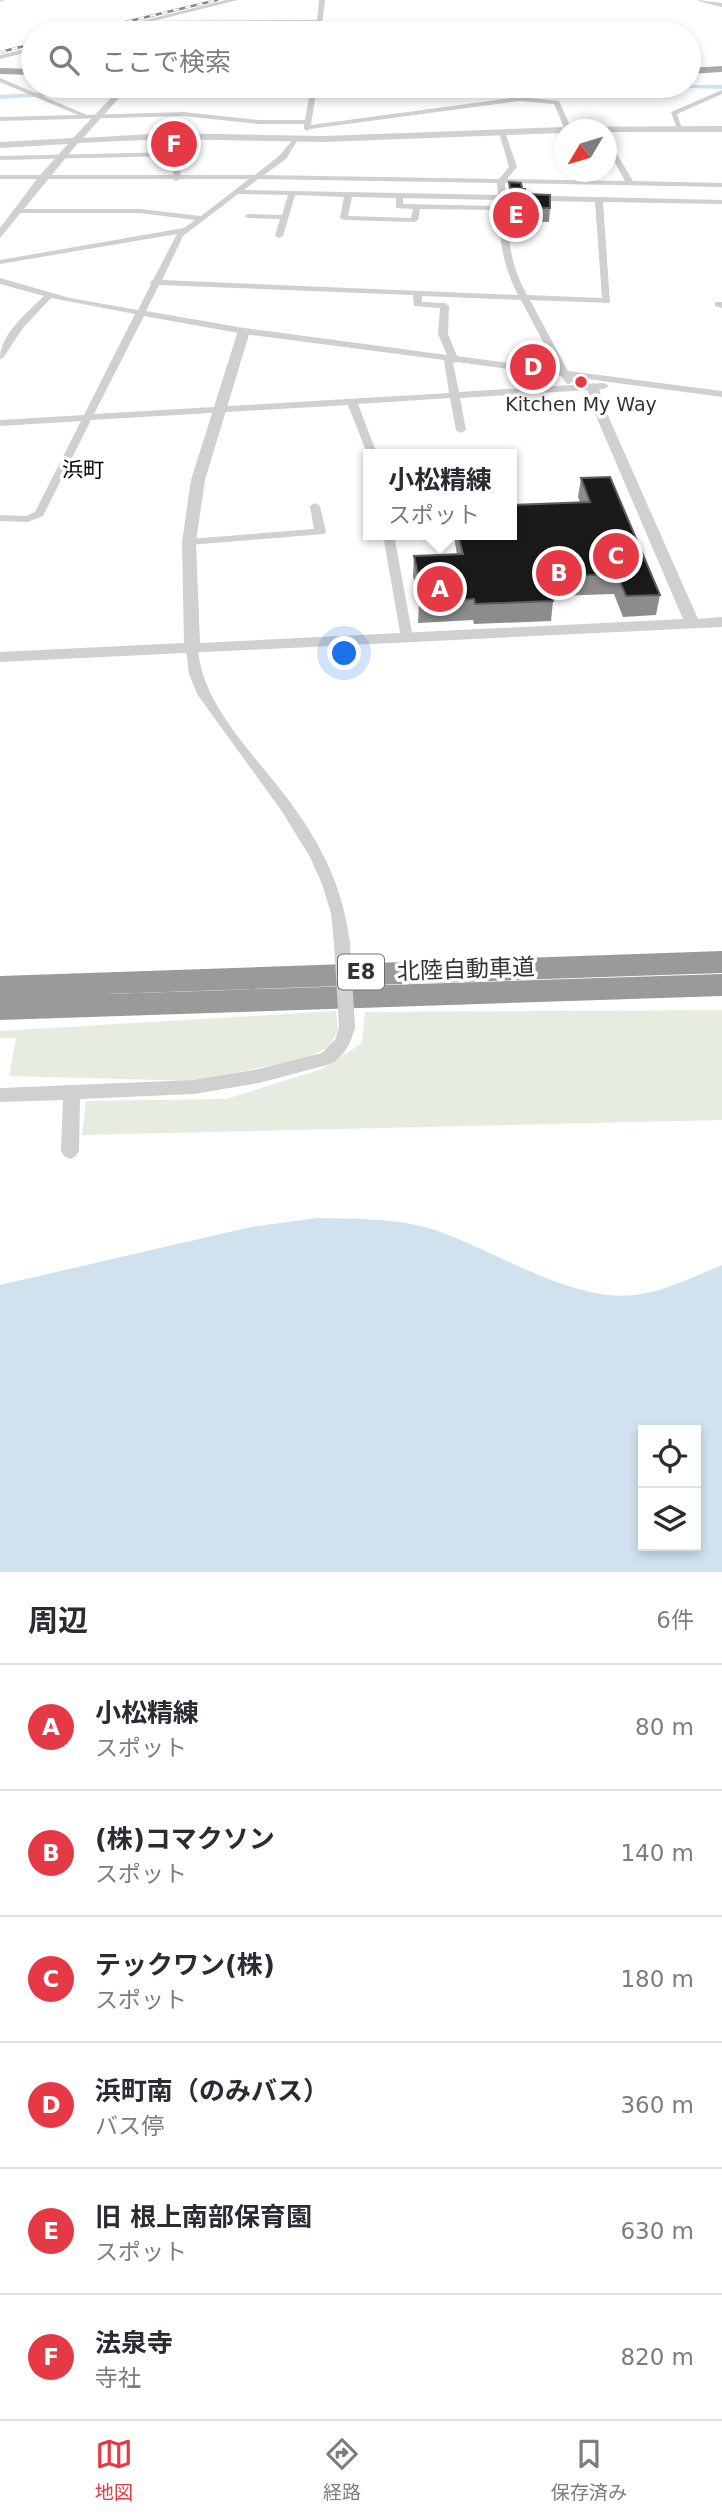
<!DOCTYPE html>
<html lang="ja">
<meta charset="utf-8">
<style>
body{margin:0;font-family:"DejaVu Sans","Noto Sans JP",sans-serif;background:#f2f2f3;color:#2b2b33}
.controls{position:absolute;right:21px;bottom:21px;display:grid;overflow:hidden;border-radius:0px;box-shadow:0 4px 10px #0003}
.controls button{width:63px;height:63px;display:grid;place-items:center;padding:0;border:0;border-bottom:2px solid #e1e1e2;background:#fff;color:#2b2b33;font:35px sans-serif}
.compass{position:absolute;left:554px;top:119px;width:63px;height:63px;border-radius:50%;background:#fff;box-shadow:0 4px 10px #0003;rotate:232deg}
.you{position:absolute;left:345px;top:654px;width:24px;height:24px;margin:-18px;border:5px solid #fff;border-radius:50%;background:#1a73e8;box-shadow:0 0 0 10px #1a73e833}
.badge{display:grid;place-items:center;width:46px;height:46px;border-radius:50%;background:#e63946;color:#fff;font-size:23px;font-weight:700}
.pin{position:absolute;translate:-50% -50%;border:4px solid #fff;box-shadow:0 2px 7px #0006}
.popup{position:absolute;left:363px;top:449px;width:154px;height:91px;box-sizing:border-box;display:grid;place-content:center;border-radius:0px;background:#fff;filter:drop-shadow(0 2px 5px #0005);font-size:23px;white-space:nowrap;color:#7c7c81}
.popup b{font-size:26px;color:#2b2b33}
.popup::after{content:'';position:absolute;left:50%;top:100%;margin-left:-14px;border:14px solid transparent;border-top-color:#fff}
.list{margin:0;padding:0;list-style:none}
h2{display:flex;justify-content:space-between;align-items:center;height:91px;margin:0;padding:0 28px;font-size:30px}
h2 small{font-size:23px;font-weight:400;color:#7c7c81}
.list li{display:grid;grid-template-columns:46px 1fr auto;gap:21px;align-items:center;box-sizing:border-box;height:126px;padding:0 28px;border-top:2px solid #e1e1e2}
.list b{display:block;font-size:26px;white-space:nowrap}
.list p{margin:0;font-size:23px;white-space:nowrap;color:#7c7c81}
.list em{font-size:23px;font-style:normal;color:#7c7c81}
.icon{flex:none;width:38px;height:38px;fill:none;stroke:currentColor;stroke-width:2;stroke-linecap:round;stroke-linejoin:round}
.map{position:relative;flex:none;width:722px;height:1572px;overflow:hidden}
.search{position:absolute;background:#fff;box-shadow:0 4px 10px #0003;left:21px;right:21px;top:21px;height:77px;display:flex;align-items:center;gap:18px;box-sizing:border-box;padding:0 24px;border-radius:38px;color:#7c7c81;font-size:26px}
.sheet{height:847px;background:#fff}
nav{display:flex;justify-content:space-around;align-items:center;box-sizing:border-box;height:98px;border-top:2px solid #e1e1e2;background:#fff;font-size:19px;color:#7c7c81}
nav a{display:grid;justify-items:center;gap:4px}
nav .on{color:#e63946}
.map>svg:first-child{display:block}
</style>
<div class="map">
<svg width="722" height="1572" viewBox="0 0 722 1572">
<rect width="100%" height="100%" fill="#fff"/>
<path fill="#e6ecdf" d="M722,1010v110l-640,15 4,-34 140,-2 96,-30 40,-26 3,-31z
M336,1011l2,19 -8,16 -22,12 -113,23 -186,-5 7,-38h-16v-7z"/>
<path fill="#cfe2ee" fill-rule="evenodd" d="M318,1218c38,1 81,0 117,12 59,20 138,73 201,65 30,-4 59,-19 86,-30v307h-722v-287l251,-58zM643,1430h53v116h-53z"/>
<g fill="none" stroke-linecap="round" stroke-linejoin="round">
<path fill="#cfe2ee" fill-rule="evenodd" d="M722,85v4l-98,-3 -3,2h-303l-4,-2 -67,2 -4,-2z
M184,86l-49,5 -4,-2 20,-3z
M113,88l3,4 -116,7v-4z"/>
<path fill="#d0d0d0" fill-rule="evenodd" d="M319,0h6l-4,33h-6l1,-9 -171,-3 172,-1z
M0,78l87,37 96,-3 76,8h46l6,-34h6l-6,39 209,-28 39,4 13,29h-7l-11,-26 -34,-3 -210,28 -3,2 -3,-2v-5h-45l-76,-8 -183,5v-4l78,-2 -78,-33z
M722,90v4l-45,20 5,14 -5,1 -6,-17z
M502,130l3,2 12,35 -10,12 118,2 -19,-35v-10l27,45 89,2v4l-217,-4v12l217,5v4l-119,-2 7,101 -80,-3 38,71 154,20v6l-150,-20 2,4 -5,3 -3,-1 -5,-7 -104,-14 -4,1 6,29 145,-9 5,3 -5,3 -144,9 6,32 -5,3 -5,-3 -6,-32 -92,6 19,50h-9v2l-20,-51 -257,15 -48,96 -15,6 -28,-1v-6l26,1 9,-4 46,-91 -81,5v-6l84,-5 51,-101 -84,-16 -28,30 -20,30 -3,1c0,-25 27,-46 44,-63l-44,-12v-6l70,20 68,12 13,-26 -1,-2 3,-2 24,-46 -177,30v-4l184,-32 11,-8 -55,-7h-125v-4h125l61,7 48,-37h-69l-4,2 -4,-2h-172v-4h173l2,-19 -175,4v-4l176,-4 8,-16 3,-2 3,2 -7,18 -3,21h75l25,-20 16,-19 3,2 -13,21 -22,16 235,4 10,-12 -10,-35zM258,179l239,4 1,12 -254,-5zM238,194l50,1 -6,20 -34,-1 -4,2 4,2 32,1 -5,17 4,2 4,-2 12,-41 49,2 -4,21 4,2 70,2 4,-2 2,-11 78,1c2,32 5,56 20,85l-356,-15 21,-44zM352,197l44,1v10l17,1 -2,9 -63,-2zM403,198l95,2v6l-95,-2zM506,200l89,2 7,96 -75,-3c-18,-33 -19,-58 -21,-95zM159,285l254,10 1,11 26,2 -2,26 9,21 -203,-27 -98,-17zM422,296l99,4 37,70 -101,-14 -9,-22 1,-28 -4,-3 -23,-1zM144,316l100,18 200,26 5,33 -355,21z
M715,302h7v6l-7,-2z
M315,503l5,3 6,26 -2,2 -135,11 -6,-3 6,-3 125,-10 -4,-23z
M383,535h11l19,103 -2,3 -4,1 -6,-4z
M192,645l6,4c4,57 59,108 92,153 33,45 53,86 60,141l-2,4h-12l-2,-4 -3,-30 -9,-29 -12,-27 -29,-47 -84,-116 -8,-20 -3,-25z
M347,1020l6,2 2,5c-4,16 -11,32 -28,38l-68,18 -65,11 -114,5 -1,52 -3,5 -6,3 -6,-3 -3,-5 2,-51 -63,2v-14h2l192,-8 65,-11 63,-16 13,-13 6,-18z"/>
<path fill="#d0d0d0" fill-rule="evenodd" d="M0,0h4l-3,2z
M226,0h12l-133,33h-12z
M697,0l25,3v4l-24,-6z
M33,47v4l-33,8v-4z
M122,86h8l-47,52 83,-5 157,3 241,-9 158,-1v6h-116v-2h-42v3l-241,9 -157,-3 -88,4 -78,95v-10l40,-53 28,-31 -68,4v-6l73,-4z
M244,328l6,3 -45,149 -9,62 4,101 483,-24 -93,-217 -3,-15 6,-4 6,4 3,15 96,217 24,-2v10l-722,35v-10l184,-9 -2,-101 9,-62 47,-149z"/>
<path fill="#ababab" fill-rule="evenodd" d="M722,66v6l-33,2v-6z
M0,68l33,1v6l-33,-1z"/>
<path fill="#9a9a9a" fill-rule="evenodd" d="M722,951v22l-616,21 616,-20v22l-722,24v-44z"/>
<defs>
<path id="rail" d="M80,33l137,-33
M0,52l33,-8"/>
</defs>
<use href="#rail" stroke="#888" stroke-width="2.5"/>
<use href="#rail" stroke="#fff" stroke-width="2" stroke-dasharray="6" stroke-linecap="butt"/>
<path stroke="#d0d0d0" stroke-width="16" d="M342,943l5,84"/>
</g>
<path fill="#8c8c8c" d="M509,182l13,7 4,5 24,14 -1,14 -37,-1 -1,-28 -2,-1z
M581,478l79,117 -4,20 -33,2 -9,-23 -63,2 2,5 -2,20 -77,3 -1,-4 -55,3 1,-20 -6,-27 1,-20 43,-2 -2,-11v-8h57l68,-33 -2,-5z"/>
<path fill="#1a1a1a" stroke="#5f5f5f" stroke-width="2" d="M509,182l12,1 1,5h-12z
M512,189h13l1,5 24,1v13l-37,-1z
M610,477l50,118 -34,1 -9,-22 -72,3 8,24 -78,3 -1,-5 -55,4 33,-21 -32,1 -6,-27 49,-2 -5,-19h54v-30l78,-3 -9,-24z"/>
<circle fill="#e63946" stroke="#fff" stroke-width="2.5" cx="581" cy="382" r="7"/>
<g text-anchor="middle" stroke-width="7" stroke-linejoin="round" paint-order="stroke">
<g font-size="19" fill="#333" stroke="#fff">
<text x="581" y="411">Kitchen My Way</text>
</g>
<g font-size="21" fill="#000" stroke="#fff">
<text x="83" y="477">浜町</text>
</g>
<rect fill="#fff" stroke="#707070" stroke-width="2" x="338" y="954.5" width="46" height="35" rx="5"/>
<g font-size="21" font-weight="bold" fill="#333">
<text x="361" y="979">E8</text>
</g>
<g font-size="23" fill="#333" stroke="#fff">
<text transform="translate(466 969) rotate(-2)" y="8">北陸自動車道</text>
</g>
</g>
</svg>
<div class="controls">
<button><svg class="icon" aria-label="locate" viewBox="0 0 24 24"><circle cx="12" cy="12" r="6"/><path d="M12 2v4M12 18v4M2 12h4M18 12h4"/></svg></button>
<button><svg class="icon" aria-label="layers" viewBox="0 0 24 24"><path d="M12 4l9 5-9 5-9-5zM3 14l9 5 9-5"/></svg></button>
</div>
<svg class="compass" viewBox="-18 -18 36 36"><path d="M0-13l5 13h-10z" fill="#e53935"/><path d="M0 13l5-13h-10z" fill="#7c7c81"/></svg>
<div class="you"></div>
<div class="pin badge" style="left:440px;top:589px">A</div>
<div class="popup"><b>小松精練</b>スポット</div>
<div class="pin badge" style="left:559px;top:573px">B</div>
<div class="pin badge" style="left:616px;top:556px">C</div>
<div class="pin badge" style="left:533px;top:367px">D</div>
<div class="pin badge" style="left:516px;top:215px">E</div>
<div class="pin badge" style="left:174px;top:144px">F</div>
<div class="search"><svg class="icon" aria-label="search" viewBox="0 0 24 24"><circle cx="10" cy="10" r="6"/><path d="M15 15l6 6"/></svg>ここで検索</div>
</div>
<section class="sheet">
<h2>周辺<small>6件</small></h2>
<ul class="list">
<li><span class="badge">A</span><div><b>小松精練</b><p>スポット</p></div><em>80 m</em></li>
<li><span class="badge">B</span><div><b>(株)コマクソン</b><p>スポット</p></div><em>140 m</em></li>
<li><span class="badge">C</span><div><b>テックワン(株)</b><p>スポット</p></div><em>180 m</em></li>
<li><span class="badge">D</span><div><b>浜町南（のみバス）</b><p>バス停</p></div><em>360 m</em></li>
<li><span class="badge">E</span><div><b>旧 根上南部保育園</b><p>スポット</p></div><em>630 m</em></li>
<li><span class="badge">F</span><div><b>法泉寺</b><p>寺社</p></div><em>820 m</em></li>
</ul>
</section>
<nav>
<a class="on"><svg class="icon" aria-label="map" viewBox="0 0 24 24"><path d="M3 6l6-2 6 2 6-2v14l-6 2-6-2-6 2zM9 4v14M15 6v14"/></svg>地図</a>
<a><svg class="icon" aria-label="directions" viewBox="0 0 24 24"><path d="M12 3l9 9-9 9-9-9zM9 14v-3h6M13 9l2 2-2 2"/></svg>経路</a>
<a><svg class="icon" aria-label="saved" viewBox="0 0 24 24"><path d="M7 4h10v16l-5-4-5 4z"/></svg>保存済み</a>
</nav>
